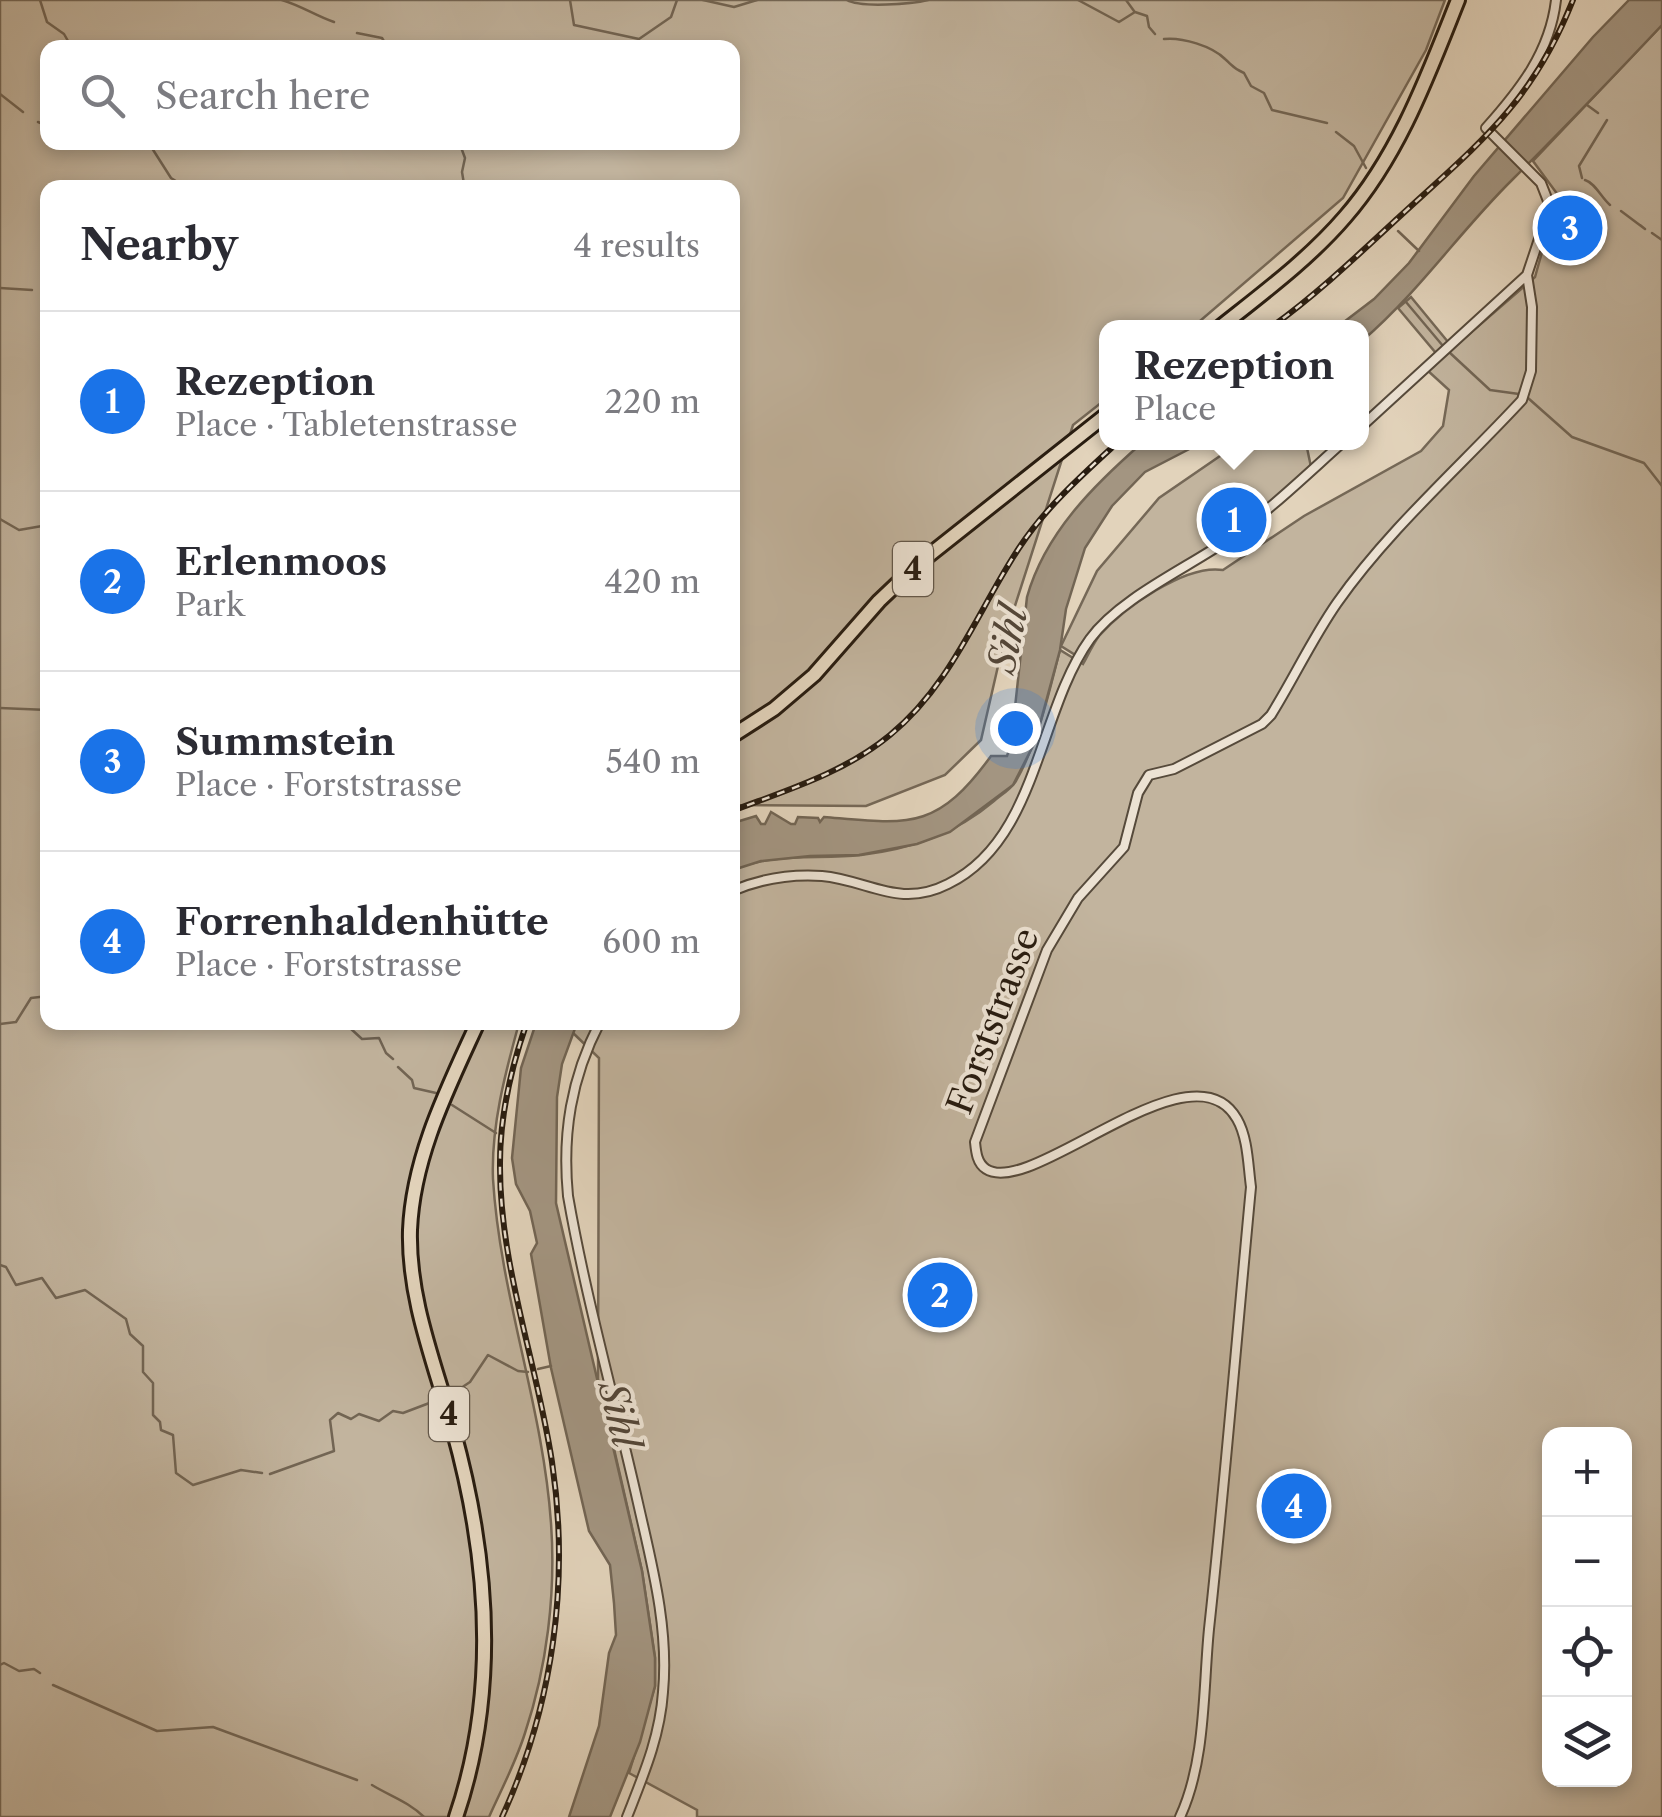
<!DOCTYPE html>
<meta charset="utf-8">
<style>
body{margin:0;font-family:"Libre Caslon Text",serif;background:#f2f2f3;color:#2b2b33}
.controls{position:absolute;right:30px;bottom:30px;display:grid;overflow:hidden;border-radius:20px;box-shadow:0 5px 15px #0003}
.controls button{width:90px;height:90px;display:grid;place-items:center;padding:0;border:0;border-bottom:2px solid #e1e1e2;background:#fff;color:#2b2b33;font:50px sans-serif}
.you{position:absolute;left:1015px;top:728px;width:35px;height:35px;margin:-25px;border:8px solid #fff;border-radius:50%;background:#1a73e8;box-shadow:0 0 0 15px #1a73e833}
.badge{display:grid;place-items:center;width:65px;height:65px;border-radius:50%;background:#1a73e8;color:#fff;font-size:32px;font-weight:700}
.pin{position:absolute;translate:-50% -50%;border:5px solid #fff;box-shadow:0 2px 10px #0006}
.popup{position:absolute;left:1099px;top:320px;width:270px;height:130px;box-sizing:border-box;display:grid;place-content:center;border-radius:20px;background:#fff;filter:drop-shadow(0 2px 8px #0005);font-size:32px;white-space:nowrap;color:#7c7c81}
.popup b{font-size:38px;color:#2b2b33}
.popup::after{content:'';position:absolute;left:50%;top:100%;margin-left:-20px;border:20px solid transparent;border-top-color:#fff}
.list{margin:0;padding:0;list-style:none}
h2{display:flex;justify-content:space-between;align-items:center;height:130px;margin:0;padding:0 40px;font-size:42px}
h2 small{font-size:32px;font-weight:400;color:#7c7c81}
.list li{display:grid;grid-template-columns:65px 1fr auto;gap:30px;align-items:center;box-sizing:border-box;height:180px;padding:0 40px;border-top:2px solid #e1e1e2}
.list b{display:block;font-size:38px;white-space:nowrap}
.list p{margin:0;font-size:32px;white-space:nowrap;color:#7c7c81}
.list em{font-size:32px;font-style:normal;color:#7c7c81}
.icon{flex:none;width:55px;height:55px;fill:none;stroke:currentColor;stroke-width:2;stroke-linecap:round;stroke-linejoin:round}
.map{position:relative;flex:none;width:1662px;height:1817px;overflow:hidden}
.search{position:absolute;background:#fff;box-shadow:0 5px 15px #0003;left:40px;top:40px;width:700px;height:110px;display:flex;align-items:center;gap:25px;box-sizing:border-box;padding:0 35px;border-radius:20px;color:#7c7c81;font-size:38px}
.panel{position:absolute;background:#fff;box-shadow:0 5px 15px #0003;left:40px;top:180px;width:700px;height:850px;border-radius:20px}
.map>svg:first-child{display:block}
</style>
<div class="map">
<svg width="1662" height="1817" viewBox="0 0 1662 1817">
<rect width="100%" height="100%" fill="#e2d3bb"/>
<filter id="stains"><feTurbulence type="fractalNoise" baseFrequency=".002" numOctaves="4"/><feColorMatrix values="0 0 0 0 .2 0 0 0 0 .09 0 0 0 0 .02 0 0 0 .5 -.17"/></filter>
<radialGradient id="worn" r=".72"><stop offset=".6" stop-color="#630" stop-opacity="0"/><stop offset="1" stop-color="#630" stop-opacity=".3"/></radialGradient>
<path fill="#c2b49e" stroke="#756857" stroke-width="2.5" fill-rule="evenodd" d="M0,0h1445l-19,50 -83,148 -150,129 -87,1v71l-33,26 -69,215 -23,100 -36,35 -79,31 -133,-1 -1,-617h-684v834l471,1c-14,51 -28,103 -26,156 7,116 50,228 58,344 5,70 -4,144 -26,210 -9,29 -24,57 -36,84h-489zM48,48h684v94h-684z
M1662,25v1792h-965v-7l-68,-37 26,-87v-29l-13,-86 -44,-192 1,-321 -28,-27 6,-8 155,-1 1,-152c40,-18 85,-10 128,-15 50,-6 94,-21 133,-54 7,-6 17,-12 22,-20 23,-41 32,-86 44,-131l23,14c5,-9 10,-20 16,-28 25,-28 86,-72 124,-66l81,-54 117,-65 22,-25 6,-36 -22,-20 13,-12 -42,-50 13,-11 42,51 82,-71 23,-82 -25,-34zM1550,1434h74v346h-74z
M1239,443h67l5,24 -60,54 -142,96 -32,39 -16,-10 36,-75 62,-73z"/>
<path fill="#a39581" stroke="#726554" stroke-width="2.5" d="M1629,0h33v25c-49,52 -98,103 -149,154 -54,53 -92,111 -151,162v-13h-26l38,-29 35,-36 65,-87 119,-139z
M1142,443h59l-56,29 -33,34 -27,42 -19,61 -6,41 -25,92 -22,43 -63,47 -33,12 -58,11 -49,1 -49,5 -28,9v-47l23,-7 5,8h4l6,-12 20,12h4l3,-7 20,1 2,4 4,-5c84,7 112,15 167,-61h16l4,-12 16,-147c18,-64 67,-112 115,-154z
M536,1023h41l-15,41 -5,33 -1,106 86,368 13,87v28l-15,56 -30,75h-41l30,-91 10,-73 7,-18 -2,-32 -4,-38 -21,-34 -38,-163 -20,-114 6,-11 -7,-32 -14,-27 -4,-26 9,-90z"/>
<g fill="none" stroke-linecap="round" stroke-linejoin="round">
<path stroke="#726554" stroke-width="2.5" d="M40,0l7,22 17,12 8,14
M282,0c20,6 34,16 52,22
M570,0l4,25 65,14 32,-22 6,-17
M703,0l31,7 23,-7
M847,0c13,8 65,4 81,0
M1078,0l41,22 16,-10 12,4 2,11 6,7
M1126,0l8,11
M357,33l25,5 6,10
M1164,39c18,-2 48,7 61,20 8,7 9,10 19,14l7,13 13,7 8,17 55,13
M0,94l23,18
M1587,105l11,8
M38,122l10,4
M1336,132l18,14 12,22
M459,142l6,16 -3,14 2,12 -3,4
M150,145l21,33 16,10
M1582,178l-3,-12 28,-46
M1585,180c10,3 16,17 25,25
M1621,211l24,18 -5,-4
M1398,231l21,20
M1652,233l10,7
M0,288l32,2
M1406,302l37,44
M1449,352l41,38 29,4
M1528,398l44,39 72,26 18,23
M0,519l19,11 23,-4 6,4
M0,708l48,2
M351,1022l-1,6 12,11 17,-1 7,15 7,6
M0,1024l16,-2 15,-24 17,-2
M398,1067l14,13 2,8 22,5
M452,1105l44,28
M0,1265l6,2 10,18 26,-7 14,20 29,-8 41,29 4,15 13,12v26l10,11v32l7,7 1,8 12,5 3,38 17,12 48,-15 21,3
M538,1369l13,-3
M452,1394l18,-12 18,-27 30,16 10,1
M270,1474l64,-23 -4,-31 8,-7 13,6 8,-5 20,7 14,-10 10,2 29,-11
M0,1665l4,-2 15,8 15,-2 6,4
M53,1685l104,46 56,-4 144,53
M372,1785c18,11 37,17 52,32"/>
<defs>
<path id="street" d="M1362,426l165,-151
M732,891c28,-12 60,-17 90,-15 46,4 77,33 126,8 90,-44 89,-171 142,-245 29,-40 95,-70 136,-98 42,-29 79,-65 117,-99
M600,1022c-29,56 -38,112 -32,174 18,103 47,205 70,307 14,62 31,125 25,189 -3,45 -20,84 -36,125
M1180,1817c26,-56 23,-127 29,-188 16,-147 28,-295 42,-442 -3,-22 -3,-49 -14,-68 -45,-80 -205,80 -251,50 -9,-6 -10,-17 -11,-27l72,-192 31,-52 46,-51 14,-54 11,-18 25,-6 88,-45 9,-9c23,-37 41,-76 66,-112 52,-74 124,-137 185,-203l9,-29 1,-64 -5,-32 23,-69 -9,-23 -55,-55c34,-38 64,-76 70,-128"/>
<path id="primary" d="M1219,328c44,-35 90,-69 126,-111 54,-62 83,-142 113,-217
M732,736l42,-27 40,-34 65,-74 39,-37 188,-149
M456,1817c43,-126 32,-262 -3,-388 -18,-65 -45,-130 -43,-199 3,-74 38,-142 68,-208"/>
</defs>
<use href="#street" stroke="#564a3b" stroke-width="12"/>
<use href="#primary" stroke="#281c10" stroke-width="18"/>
<use href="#street" stroke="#ece2d3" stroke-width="8"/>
<use href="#primary" stroke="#e2d3bb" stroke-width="12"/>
<defs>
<path id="rail" d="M1270,328c46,-33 87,-72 128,-110 79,-73 134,-114 175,-218
M732,811c55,-21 112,-38 158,-76 61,-50 87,-123 129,-187 27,-41 63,-73 99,-106
M502,1817c51,-111 68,-235 50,-355 -15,-99 -53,-198 -52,-299 0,-48 11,-95 27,-141"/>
</defs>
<use href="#rail" stroke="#281c10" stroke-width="6"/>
<use href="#rail" stroke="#ece2d3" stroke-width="2.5" stroke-dasharray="8" stroke-linecap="butt"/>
</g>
<g text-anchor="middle" stroke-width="8" stroke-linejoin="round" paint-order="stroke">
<g fill="#ece2d3" stroke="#63574a" stroke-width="2.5">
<rect x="893" y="542" width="40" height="54" rx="8"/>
<rect x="429" y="1387" width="40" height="54" rx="8"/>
</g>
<g font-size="32" font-weight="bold" fill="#281c10">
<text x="913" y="580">4</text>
<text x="449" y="1425">4</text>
</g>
<g font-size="35" fill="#281c10" stroke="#ece2d3">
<text transform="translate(993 1021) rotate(-69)" y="12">Forststrasse</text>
</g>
<g font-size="38" font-style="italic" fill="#534638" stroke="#ece2d3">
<text transform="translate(1008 639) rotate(-78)" y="13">Sihl</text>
<text transform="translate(619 1415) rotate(76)" y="13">Sihl</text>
</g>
</g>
<rect width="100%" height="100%" filter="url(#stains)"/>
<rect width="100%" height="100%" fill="url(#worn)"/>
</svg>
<div class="controls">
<button>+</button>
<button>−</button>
<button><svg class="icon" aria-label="locate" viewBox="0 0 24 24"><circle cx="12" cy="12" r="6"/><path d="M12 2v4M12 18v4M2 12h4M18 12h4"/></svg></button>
<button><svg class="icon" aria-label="layers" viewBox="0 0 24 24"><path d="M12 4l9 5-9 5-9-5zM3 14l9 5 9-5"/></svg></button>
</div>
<div class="you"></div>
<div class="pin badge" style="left:1234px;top:520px">1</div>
<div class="popup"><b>Rezeption</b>Place</div>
<div class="pin badge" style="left:940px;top:1295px">2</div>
<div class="pin badge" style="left:1570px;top:228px">3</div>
<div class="pin badge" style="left:1294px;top:1506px">4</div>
<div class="search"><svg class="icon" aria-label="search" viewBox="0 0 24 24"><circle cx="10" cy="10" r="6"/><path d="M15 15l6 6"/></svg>Search here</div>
<section class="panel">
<h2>Nearby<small>4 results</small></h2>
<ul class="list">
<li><span class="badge">1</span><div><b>Rezeption</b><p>Place · Tabletenstrasse</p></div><em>220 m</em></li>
<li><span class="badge">2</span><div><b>Erlenmoos</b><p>Park</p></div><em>420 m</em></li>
<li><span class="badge">3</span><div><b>Summstein</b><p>Place · Forststrasse</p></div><em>540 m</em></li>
<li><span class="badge">4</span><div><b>Forrenhaldenhütte</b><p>Place · Forststrasse</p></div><em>600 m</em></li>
</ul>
</section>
</div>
